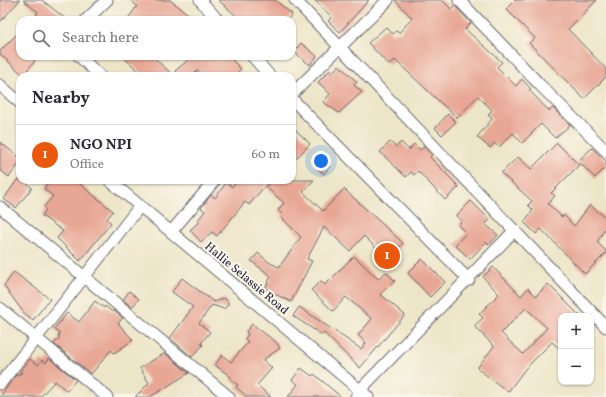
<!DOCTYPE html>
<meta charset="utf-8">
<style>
body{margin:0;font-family:Vollkorn,serif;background:#f2f2f3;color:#2b2b33}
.controls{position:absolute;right:12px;bottom:12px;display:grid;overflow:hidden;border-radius:8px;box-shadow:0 1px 3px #0004}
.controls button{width:36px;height:36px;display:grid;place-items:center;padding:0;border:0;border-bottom:1px solid #e1e1e2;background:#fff;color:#2b2b33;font:20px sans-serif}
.you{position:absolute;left:321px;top:161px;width:14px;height:14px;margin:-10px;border:3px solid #fff;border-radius:50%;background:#1a73e8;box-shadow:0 0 0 6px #1a73e833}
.badge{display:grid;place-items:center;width:26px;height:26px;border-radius:50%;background:#ea580c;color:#fff;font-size:13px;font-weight:700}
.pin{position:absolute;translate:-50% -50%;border:2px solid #fff;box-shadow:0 1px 4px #0006}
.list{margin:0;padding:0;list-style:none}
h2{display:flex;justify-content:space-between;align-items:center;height:52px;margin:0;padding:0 16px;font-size:17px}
h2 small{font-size:13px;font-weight:400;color:#7c7c81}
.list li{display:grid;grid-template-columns:26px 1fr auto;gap:12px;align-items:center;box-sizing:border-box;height:60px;padding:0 16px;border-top:1px solid #e1e1e2}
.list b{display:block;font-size:15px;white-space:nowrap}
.list p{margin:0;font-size:13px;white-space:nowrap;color:#7c7c81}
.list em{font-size:13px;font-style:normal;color:#7c7c81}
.icon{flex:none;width:22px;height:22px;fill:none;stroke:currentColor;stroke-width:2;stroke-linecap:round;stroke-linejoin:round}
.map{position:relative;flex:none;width:606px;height:397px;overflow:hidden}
.search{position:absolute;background:#fff;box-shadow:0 1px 3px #0004;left:16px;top:16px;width:280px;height:44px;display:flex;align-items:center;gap:10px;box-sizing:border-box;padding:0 14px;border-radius:12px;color:#7c7c81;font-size:15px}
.panel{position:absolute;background:#fff;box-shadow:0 1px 3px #0004;left:16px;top:72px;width:280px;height:112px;border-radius:12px}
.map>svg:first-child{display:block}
</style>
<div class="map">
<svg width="606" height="397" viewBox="0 0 606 397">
<rect width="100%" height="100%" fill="#fbf7ec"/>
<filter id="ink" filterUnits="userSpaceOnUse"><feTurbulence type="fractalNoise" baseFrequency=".025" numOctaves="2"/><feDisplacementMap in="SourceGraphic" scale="8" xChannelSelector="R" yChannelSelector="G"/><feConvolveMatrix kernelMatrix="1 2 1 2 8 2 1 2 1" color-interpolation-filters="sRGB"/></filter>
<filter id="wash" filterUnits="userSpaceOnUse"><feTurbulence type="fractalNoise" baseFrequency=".012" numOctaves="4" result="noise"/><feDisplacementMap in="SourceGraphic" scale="16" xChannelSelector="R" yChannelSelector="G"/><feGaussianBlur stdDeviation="0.9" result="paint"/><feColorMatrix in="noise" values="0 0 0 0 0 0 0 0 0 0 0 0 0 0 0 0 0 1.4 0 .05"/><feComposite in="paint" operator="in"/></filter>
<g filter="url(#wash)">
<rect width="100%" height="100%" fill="#ede5c7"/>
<g id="blocks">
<path fill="#e8a795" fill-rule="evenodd" d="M0,0h20l-20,22z
M23,0h19l25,20h-24l-7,-6 2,-2z
M130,0h40l26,20h-69l10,-14z
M218,0h57l17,14 -5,6h-46z
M314,0h55l-29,32 -12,-11 4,-4z
M395,0h47l10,10 3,-4 16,17 -6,6 37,33 -5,5 19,19 6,-7 9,10 -2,1 20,21 4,-3 17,17 -15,13 -14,-14 -19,19 -9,-10 -14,14 -5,-4 -4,5 -13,-11 15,-18 -4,-4 4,-5 -14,-14 -21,22 -62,-58 -6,5 -21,-22 18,-16 7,7 3,-3 3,2 13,-15z
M515,0h82l-29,29 38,40v8l-22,22 -55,-56 6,-5 -29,-29z
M20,31v25h9l6,5 -12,14 -23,-21v-3z
M301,43l16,13 -7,9 -16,-13z
M122,56h30l22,20h-30z
M193,56h35l13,13 -7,7h-30l-6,-6 -6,6h-12l-5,-5z
M339,65l18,17 -3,3 8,7 -23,21 -16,-11 7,-8 -12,-12 12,-12 2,3z
M448,114l8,8 -14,13 -7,-7z
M292,126l18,18 -18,19z
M0,142l20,16v5l-11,14 -9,-7z
M390,142l6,5 5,-5 8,8 5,-6 6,6 4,-3 8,8 -2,2 29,30 -14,13 -27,-29 -4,4 -3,-3 -5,5 -26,-25z
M557,143l22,22 -28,28 4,3 -7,8 14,13 2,-2 10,11 16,-21 16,13v9l-9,15 9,9v2l-21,21 -44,-45 -5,5 -12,-12 9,-12 -5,-5 4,-4 -31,-28 17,-16 13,12z
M592,148l14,13v6l-11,11 -17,-17z
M322,159l8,7 -6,8 -9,-8z
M17,180h6l9,8 -16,20 -12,-9z
M50,180h25l38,31 -6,8 4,4 -31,38 -23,-23 6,-7 -21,-15 4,-7 -2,-2 9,-11 -9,-7z
M238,180h32l-21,25 -4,-3 -28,34 -5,-4 -11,10 -11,-12 10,-9 -2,-1 7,-9 -4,-3 10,-13 4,3 11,-15 6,4z
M273,180h41l-11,12 20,19 21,-22 59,54 -8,9 -7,-7 -7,8 -17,-17 -14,15 -26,-24 -17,32 5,2 -21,41 -26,-13 6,-13 -20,-15 7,-8 12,10 9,4 22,-30 -20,-20 2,-2 -5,-5 6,-7 -18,-16z
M471,201l19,19 -5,4 13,11 -9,10 -3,-3 -16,17 -15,-14 11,-12 -8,-8 4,-4 -6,-5z
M354,256l24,23 8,-7 9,9 -15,13 25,21 -45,53 -36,-35 -2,2 -29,-19 6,-9 62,42 5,-6 -8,-8 14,-16 -26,-22 -13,14 -22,-21 10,-9 4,4z
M422,259l23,23 -15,15 -22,-24z
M493,267l28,29 7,-8 8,8 12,-12 32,32h-19v34l-9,-8 -27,27 -17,23 -31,-24 17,-22 -20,-20 9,-8 -4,-4 20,-20 -16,-17zM526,308l21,20 -24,26 -22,-21z
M14,272l36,27 -17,21 -9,-7 -20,-27z
M182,278l32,24 10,-4 4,4v3l-4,4 -12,-4 -13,18 11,9 -9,11 2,2 -11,12 -22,-19 23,-31 -21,-15z
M129,291l10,8 -7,8 -9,-7z
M95,301l9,7 1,-2 6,5h3l9,7 -5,5 15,17 -19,13 -3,-3 -20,24 -37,-30 6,-7 -2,-1 2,-2 -6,-5 13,-16 12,9z
M252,324l24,18 4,6 -17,12 9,8 -15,17 14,12h-24l-11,-10 2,-2 -8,-6 1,-2 -16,-12 7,-10 9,7 17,-20 -3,-3 3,-5 -2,-2z
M165,353l24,20 -39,24h-15l14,-14 -9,-15z
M49,358l27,22 -9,11 -12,-10 -15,16h-40l16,-22 6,-2 -2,-1 10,-13 8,6 4,-5 4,3z
M301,368l11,8 2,-2 27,23h-53l10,-13 -6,-4z"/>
</g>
</g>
<g filter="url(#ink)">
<use href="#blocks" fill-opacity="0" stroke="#69666c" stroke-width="1"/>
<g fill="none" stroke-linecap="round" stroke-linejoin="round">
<defs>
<path id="minor" d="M200,0l18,20
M295,0l311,327
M459,0l81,85 66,66
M86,20l21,-20
M79,56l21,20
M252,56l18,20
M0,85l20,18
M292,94l96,-94
M292,99l177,181
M109,180l259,217
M0,207l229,190
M171,232l44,-52
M0,308l107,89
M0,384l140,-178
M356,397l4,-7 155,-160"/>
</defs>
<use href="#minor" stroke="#69666c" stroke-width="13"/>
<use href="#minor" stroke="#fff" stroke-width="11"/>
</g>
</g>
<g text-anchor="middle" stroke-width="4" stroke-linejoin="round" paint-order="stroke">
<g font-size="12" fill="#22223b" stroke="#fbf7ec">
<text transform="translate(247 278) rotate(40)" y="4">Hallie Selassie Road</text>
</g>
</g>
</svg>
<div class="controls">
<button>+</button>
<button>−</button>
</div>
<div class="you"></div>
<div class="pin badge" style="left:387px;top:256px">1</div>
<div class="search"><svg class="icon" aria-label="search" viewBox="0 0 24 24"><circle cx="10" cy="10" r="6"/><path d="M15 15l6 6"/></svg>Search here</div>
<section class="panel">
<h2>Nearby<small></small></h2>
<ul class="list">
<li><span class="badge">1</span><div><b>NGO NPI</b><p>Office</p></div><em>60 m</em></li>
</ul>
</section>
</div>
